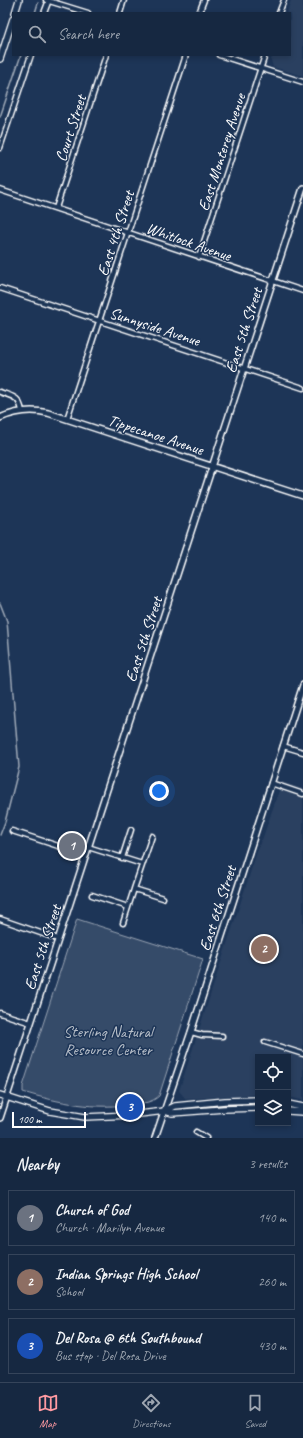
<!DOCTYPE html>
<meta charset="utf-8">
<style>
body{margin:0;font-family:Caveat,sans-serif;background:#1f3048;color:#f1f3f6}
.controls{position:absolute;right:12px;bottom:12px;display:grid;overflow:hidden;border-radius:0px;box-shadow:0 2px 6px #0003}
.controls button{width:36px;height:36px;display:grid;place-items:center;padding:0;border:0;border-bottom:1px solid #35445a;background:#162841;color:#f1f3f6;font:20px sans-serif}
.scale{position:absolute;left:12px;bottom:10px;width:74px;box-sizing:border-box;padding-left:4px;border:2px solid #fff;border-top:0;font-size:11px;line-height:14px;white-space:nowrap;color:#fff;-webkit-text-stroke:3px #1d3557;paint-order:stroke}
.you{position:absolute;left:159px;top:791px;width:14px;height:14px;margin:-10px;border:3px solid #fff;border-radius:50%;background:#1a73e8;box-shadow:0 0 0 6px #1a73e833}
.badge{display:grid;place-items:center;width:26px;height:26px;border-radius:50%;background:#ff9aa2;color:#fff;font-size:13px;font-weight:700}
.pin{position:absolute;translate:-50% -50%;border:2px solid #fff;box-shadow:0 1px 4px #0006}
.list{margin:0;padding:0;list-style:none}
h2{display:flex;justify-content:space-between;align-items:center;height:52px;margin:0;padding:0 16px;font-size:17px}
h2 small{font-size:13px;font-weight:400;color:#9ea6b1}
.list li{display:grid;grid-template-columns:26px 1fr auto;gap:12px;align-items:center;box-sizing:border-box;height:56px;margin:0 8px 8px;padding:0 8px;border:1px solid #35445a;border-radius:0px}
.list b{display:block;font-size:15px;white-space:nowrap}
.list p{margin:0;font-size:13px;white-space:nowrap;color:#9ea6b1}
.list em{font-size:13px;font-style:normal;color:#9ea6b1}
.icon{flex:none;width:22px;height:22px;fill:none;stroke:currentColor;stroke-width:2;stroke-linecap:round;stroke-linejoin:round}
.map{position:relative;flex:none;width:303px;height:1138px;overflow:hidden}
.search{position:absolute;background:#162841;box-shadow:0 2px 6px #0003;left:12px;right:12px;top:12px;height:44px;display:flex;align-items:center;gap:10px;box-sizing:border-box;padding:0 14px;border-radius:0px;color:#9ea6b1;font-size:15px}
.sheet{height:244px;background:#162841}
nav{display:flex;justify-content:space-around;align-items:center;box-sizing:border-box;height:56px;border-top:1px solid #35445a;background:#162841;font-size:11px;color:#9ea6b1}
nav a{display:grid;justify-items:center;gap:2px}
nav .on{color:#ff9aa2}
.map>svg:first-child{display:block}
</style>
<div class="map">
<svg width="303" height="1138" viewBox="0 0 303 1138">
<rect width="100%" height="100%" fill="#1d3557"/>
<filter id="ink" filterUnits="userSpaceOnUse"><feTurbulence type="fractalNoise" baseFrequency=".025" numOctaves="2"/><feDisplacementMap in="SourceGraphic" scale="8" xChannelSelector="R" yChannelSelector="G"/><feConvolveMatrix kernelMatrix="1 2 1 2 8 2 1 2 1" color-interpolation-filters="sRGB"/></filter>
<g filter="url(#ink)">
<path fill="#2a4161" d="M291,0h12v76l-30,-9 -2,-7 2,-5h17v-42h-3z
M282,782l21,7v311l-15,-3v-40h-30v38l-72,4 -7,-8 82,-251h1z"/>
<path fill="#364b69" stroke="#9aa5b4" d="M77,919l126,40 -44,137c-8,7 -15,7 -26,8 -37,6 -74,-1 -110,-12v-6z"/>
<g fill="none" stroke-linecap="round" stroke-linejoin="round">
<path stroke="#a0aab8" stroke-width="1.5" d="M35,13l3,-10
M0,117l21,-62
M0,603l7,18 12,146 -14,55 -5,13"/>
<defs>
<path id="minor" d="M46,0l42,13
M44,13l5,-13
M120,13l4,-13
M199,13l5,-13
M279,13l5,-13
M219,55l84,27
M0,148l31,-93
M0,190l303,101
M56,208l50,-153
M199,257l66,-202
M0,288l303,100
M0,392c13,5 19,4 22,19
M67,419l119,-364
M283,746l20,6
M271,783l32,11
M12,831l74,24
M88,847l54,17
M122,858l9,-28
M134,889l18,-53
M92,895l36,12
M0,919l58,20
M123,923l11,-34 29,9
M0,1013l31,10
M191,1032l11,3 20,1
M265,1042l38,12
M196,1132l10,6"/>
<path id="tertiary" d="M0,418c16,-7 31,-9 48,-5l255,83
M0,1118l303,-930
M155,1138l36,-106 112,-347"/>
<path id="secondary" d="M15,13l4,-13
M0,59l13,-40
M0,1095l50,16 35,6 46,-2 34,-4 10,-5 50,-5 33,-1
M288,1104l15,3
M165,1111l7,2 52,-4 34,-1
M288,1111l15,1"/>
</defs>
<use href="#minor" stroke="#fff" stroke-width="7"/>
<use href="#tertiary" stroke="#fff" stroke-width="8"/>
<use href="#secondary" stroke="#fff" stroke-width="8"/>
<use href="#minor" stroke="#1d3557" stroke-width="4"/>
<use href="#tertiary" stroke="#1d3557" stroke-width="5"/>
<use href="#secondary" stroke="#1d3557" stroke-width="5.5"/>
</g>
</g>
<g text-anchor="middle" stroke-width="3" stroke-linejoin="round" paint-order="stroke">
<g font-size="16" fill="#fff" stroke="#1d3557">
<text transform="translate(70 128) rotate(-72)" y="6">Court Street</text>
<text transform="translate(221 152) rotate(-72)" y="6">East Monterey Avenue</text>
<text transform="translate(115 233) rotate(-72)" y="6">East 4th Street</text>
<text transform="translate(189 241) rotate(19)" y="6">Whitlock Avenue</text>
<text transform="translate(155 326) rotate(18)" y="6">Sunnyside Avenue</text>
<text transform="translate(243 330) rotate(-72)" y="6">East 5th Street</text>
<text transform="translate(156 434) rotate(18)" y="6">Tippecanoe Avenue</text>
<text transform="translate(143 639) rotate(-72)" y="6">East 5th Street</text>
<text transform="translate(217 908) rotate(-72)" y="6">East 6th Street</text>
<text transform="translate(42 947) rotate(-72)" y="6">East 5th Street</text>
</g>
<g font-size="16" fill="#b9c0ca" stroke="#1d3557">
<text x="108" y="1037">Sterling Natural<tspan x="108" dy="18">Resource Center</tspan></text>
</g>
</g>
</svg>
<div class="controls">
<button><svg class="icon" aria-label="locate" viewBox="0 0 24 24"><circle cx="12" cy="12" r="6"/><path d="M12 2v4M12 18v4M2 12h4M18 12h4"/></svg></button>
<button><svg class="icon" aria-label="layers" viewBox="0 0 24 24"><path d="M12 4l9 5-9 5-9-5zM3 14l9 5 9-5"/></svg></button>
</div>
<div class="scale">100 m</div>
<div class="you"></div>
<div class="pin badge" style="left:72px;top:846px;background:#6b7280">1</div>
<div class="pin badge" style="left:264px;top:949px;background:#8d6e63">2</div>
<div class="pin badge" style="left:130px;top:1107px;background:#1a4fb4">3</div>
<div class="search"><svg class="icon" aria-label="search" viewBox="0 0 24 24"><circle cx="10" cy="10" r="6"/><path d="M15 15l6 6"/></svg>Search here</div>
</div>
<section class="sheet">
<h2>Nearby<small>3 results</small></h2>
<ul class="list">
<li><span class="badge" style="background:#6b7280">1</span><div><b>Church of God</b><p>Church · Marilyn Avenue</p></div><em>140 m</em></li>
<li><span class="badge" style="background:#8d6e63">2</span><div><b>Indian Springs High School</b><p>School</p></div><em>260 m</em></li>
<li><span class="badge" style="background:#1a4fb4">3</span><div><b>Del Rosa @ 6th Southbound</b><p>Bus stop · Del Rosa Drive</p></div><em>430 m</em></li>
</ul>
</section>
<nav>
<a class="on"><svg class="icon" aria-label="map" viewBox="0 0 24 24"><path d="M3 6l6-2 6 2 6-2v14l-6 2-6-2-6 2zM9 4v14M15 6v14"/></svg>Map</a>
<a><svg class="icon" aria-label="directions" viewBox="0 0 24 24"><path d="M12 3l9 9-9 9-9-9zM9 14v-3h6M13 9l2 2-2 2"/></svg>Directions</a>
<a><svg class="icon" aria-label="saved" viewBox="0 0 24 24"><path d="M7 4h10v16l-5-4-5 4z"/></svg>Saved</a>
</nav>
